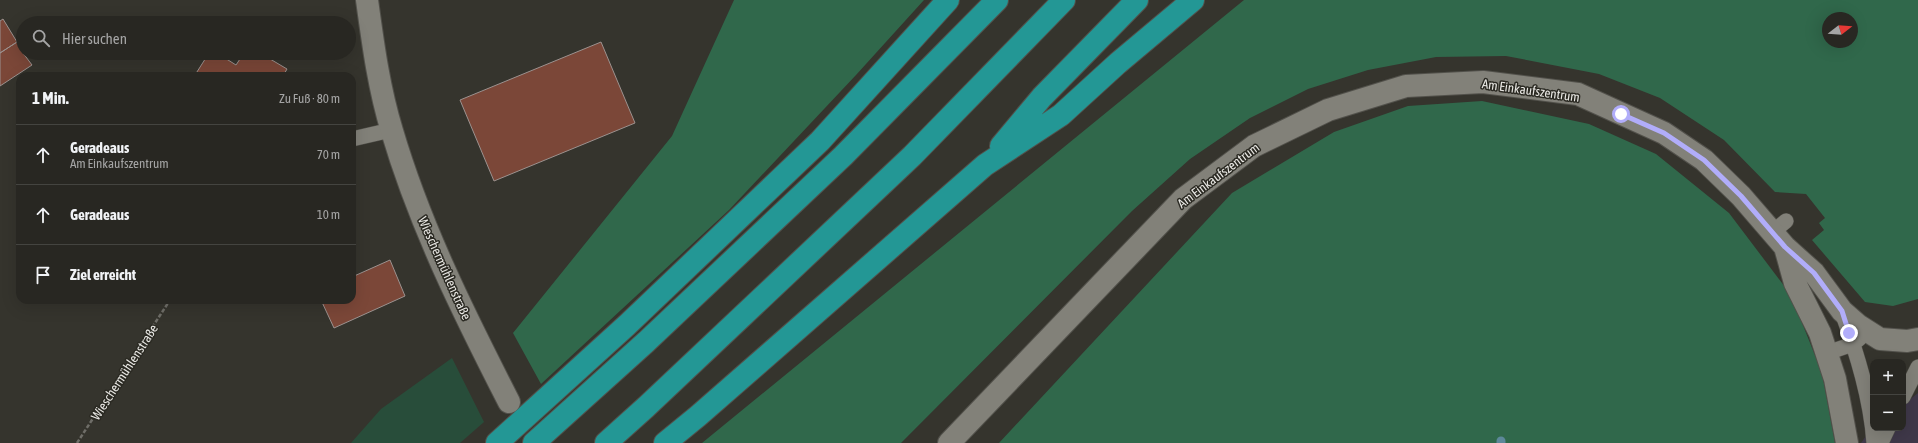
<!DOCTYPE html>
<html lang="de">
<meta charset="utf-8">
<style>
body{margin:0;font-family:"Asap Condensed",sans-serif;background:#302f2a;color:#f1f3f6}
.controls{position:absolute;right:12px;bottom:12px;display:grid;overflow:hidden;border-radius:8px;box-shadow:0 4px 16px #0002}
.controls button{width:36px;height:36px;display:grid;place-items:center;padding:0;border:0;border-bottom:1px solid #444440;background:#282722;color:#f1f3f6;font:20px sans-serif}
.compass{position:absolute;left:1822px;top:12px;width:36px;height:36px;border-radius:50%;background:#282722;box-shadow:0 4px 16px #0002;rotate:73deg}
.stop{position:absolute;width:12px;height:12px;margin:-9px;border:3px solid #b1adfa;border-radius:50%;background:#fff}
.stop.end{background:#b1adfa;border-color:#fff;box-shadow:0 1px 4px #0008}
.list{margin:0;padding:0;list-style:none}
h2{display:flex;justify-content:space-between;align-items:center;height:52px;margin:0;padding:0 16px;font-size:17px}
h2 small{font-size:13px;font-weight:400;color:#a5a5a5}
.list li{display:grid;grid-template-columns:26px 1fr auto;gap:12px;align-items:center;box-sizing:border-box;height:60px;padding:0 16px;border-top:1px solid #444440}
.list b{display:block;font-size:15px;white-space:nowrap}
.list p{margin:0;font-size:13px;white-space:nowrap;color:#a5a5a5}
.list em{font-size:13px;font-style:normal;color:#a5a5a5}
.icon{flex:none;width:22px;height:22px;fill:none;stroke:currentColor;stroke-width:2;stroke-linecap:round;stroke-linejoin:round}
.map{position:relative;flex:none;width:1918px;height:443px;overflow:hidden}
.search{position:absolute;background:#282722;box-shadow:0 4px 16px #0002;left:16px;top:16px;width:340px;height:44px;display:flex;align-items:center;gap:10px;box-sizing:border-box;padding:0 14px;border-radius:22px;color:#a5a5a5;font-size:15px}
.panel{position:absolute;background:#282722;box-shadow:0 4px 16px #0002;left:16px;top:72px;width:340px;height:232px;border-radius:12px}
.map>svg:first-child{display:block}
</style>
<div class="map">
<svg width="1918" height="443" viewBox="0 0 1918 443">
<rect width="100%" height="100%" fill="#35342d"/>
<path fill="#3f3849" d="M1918,393v50h-57l5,-7 10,-8h27v-23z"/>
<path fill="#284d3a" d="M452,358l32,64 -24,21h-109l30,-34z"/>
<path fill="#30684b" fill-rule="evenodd" d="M734,0h190l-68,75 -127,135 -188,174 -28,-51 159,-197z
M1244,0h674v299l-25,7 -28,-4 -53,-62 12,-10 -5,-7 6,-5 -19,-24 -31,-2 -51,-52 -64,-42 -61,-24 -93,-18 -70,1 -68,13 -60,19 -58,29 -60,41 -58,52 -231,232h-199zM1828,18h24v24h-24z
M1482,101l107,23 67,30 73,59 62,82 31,78 13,70h-836l233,-250 102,-61 74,-26z"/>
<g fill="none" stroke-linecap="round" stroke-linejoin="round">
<path stroke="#5d889a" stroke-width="9" d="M1501,443v-2"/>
</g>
<path fill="#7b4738" stroke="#9c928f" d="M3,19l14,23 -17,11v-32z
M17,42l6,11 9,12 -32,21v-33z
M601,42l34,81 -141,58 -34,-81z
M209,53h8l19,12 8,-12h16l27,16 -4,7h-86l-2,-1z
M390,260l15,36 -71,32 -13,-28h31v-23z"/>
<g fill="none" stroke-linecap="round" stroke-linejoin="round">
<defs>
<path id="lane" d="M352,139l39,-9
M1773,232l13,-11
M1842,312c15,42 29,87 32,131
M1827,353l26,-9 7,-6
M1903,397l15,-30
M1881,443l7,-15"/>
<path id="street" d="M367,0c6,44 12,89 25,131 28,95 72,183 117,271
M1785,247l10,36 25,50 15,46 12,64
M949,443l234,-244 71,-53 74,-36 78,-24 77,-4 95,12 86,39 40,27 37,36 44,51 29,26 28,38 16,14 22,14 27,2 11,-2"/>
<path id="highway" d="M1001,146l41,-49 95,-97
M497,443l130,-118 193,-184 128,-141
M534,443l112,-101 197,-186 154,-156
M606,443l40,-36 266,-251 152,-156
M665,443l33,-27 287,-251 76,-50 57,-52 75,-63"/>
</defs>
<use href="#lane" stroke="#52514b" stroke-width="16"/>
<use href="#street" stroke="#52514b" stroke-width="24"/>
<use href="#highway" stroke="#52514b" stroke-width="24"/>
<path stroke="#6f6e68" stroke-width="2.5" stroke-dasharray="4 2" stroke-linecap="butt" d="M77,443l93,-143"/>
<use href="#lane" stroke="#828179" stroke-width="15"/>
<use href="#street" stroke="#828179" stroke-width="22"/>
<use href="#highway" stroke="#239795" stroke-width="22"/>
</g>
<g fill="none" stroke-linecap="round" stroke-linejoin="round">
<path stroke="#b1adfa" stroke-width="5" d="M1621,114l43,19 40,27 37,36 44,51 29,26 28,38 7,22"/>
</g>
<g text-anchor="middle" stroke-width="3" stroke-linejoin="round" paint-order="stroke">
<g font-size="13" fill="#eae9e5" stroke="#2b2a23">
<text transform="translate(1531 90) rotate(8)" y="5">Am Einkaufszentrum</text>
<text transform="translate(1218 175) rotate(-37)" y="5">Am Einkaufszentrum</text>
<text transform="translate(445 268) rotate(66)" y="5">Wieschermühlenstraße</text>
<text transform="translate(124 372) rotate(-57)" y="5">Wieschermühlenstraße</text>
</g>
</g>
</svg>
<div class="controls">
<button>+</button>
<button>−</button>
</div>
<svg class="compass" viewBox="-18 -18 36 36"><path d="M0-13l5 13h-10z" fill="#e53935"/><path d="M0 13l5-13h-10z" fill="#a5a5a5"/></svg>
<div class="stop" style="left:1621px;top:114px"></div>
<div class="stop end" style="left:1849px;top:333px"></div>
<div class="search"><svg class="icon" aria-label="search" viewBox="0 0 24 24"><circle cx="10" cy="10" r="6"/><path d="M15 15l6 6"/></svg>Hier suchen</div>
<section class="panel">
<h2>1 Min.<small>Zu Fuß · 80 m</small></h2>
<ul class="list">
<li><svg class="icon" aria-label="ahead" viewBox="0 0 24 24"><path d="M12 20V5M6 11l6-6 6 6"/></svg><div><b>Geradeaus</b><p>Am Einkaufszentrum</p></div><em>70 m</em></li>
<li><svg class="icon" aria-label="ahead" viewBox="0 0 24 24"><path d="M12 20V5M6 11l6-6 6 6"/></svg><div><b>Geradeaus</b></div><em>10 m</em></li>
<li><svg class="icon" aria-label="arrive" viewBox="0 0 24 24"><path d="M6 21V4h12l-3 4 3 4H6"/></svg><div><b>Ziel erreicht</b></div></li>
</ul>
</section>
</div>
